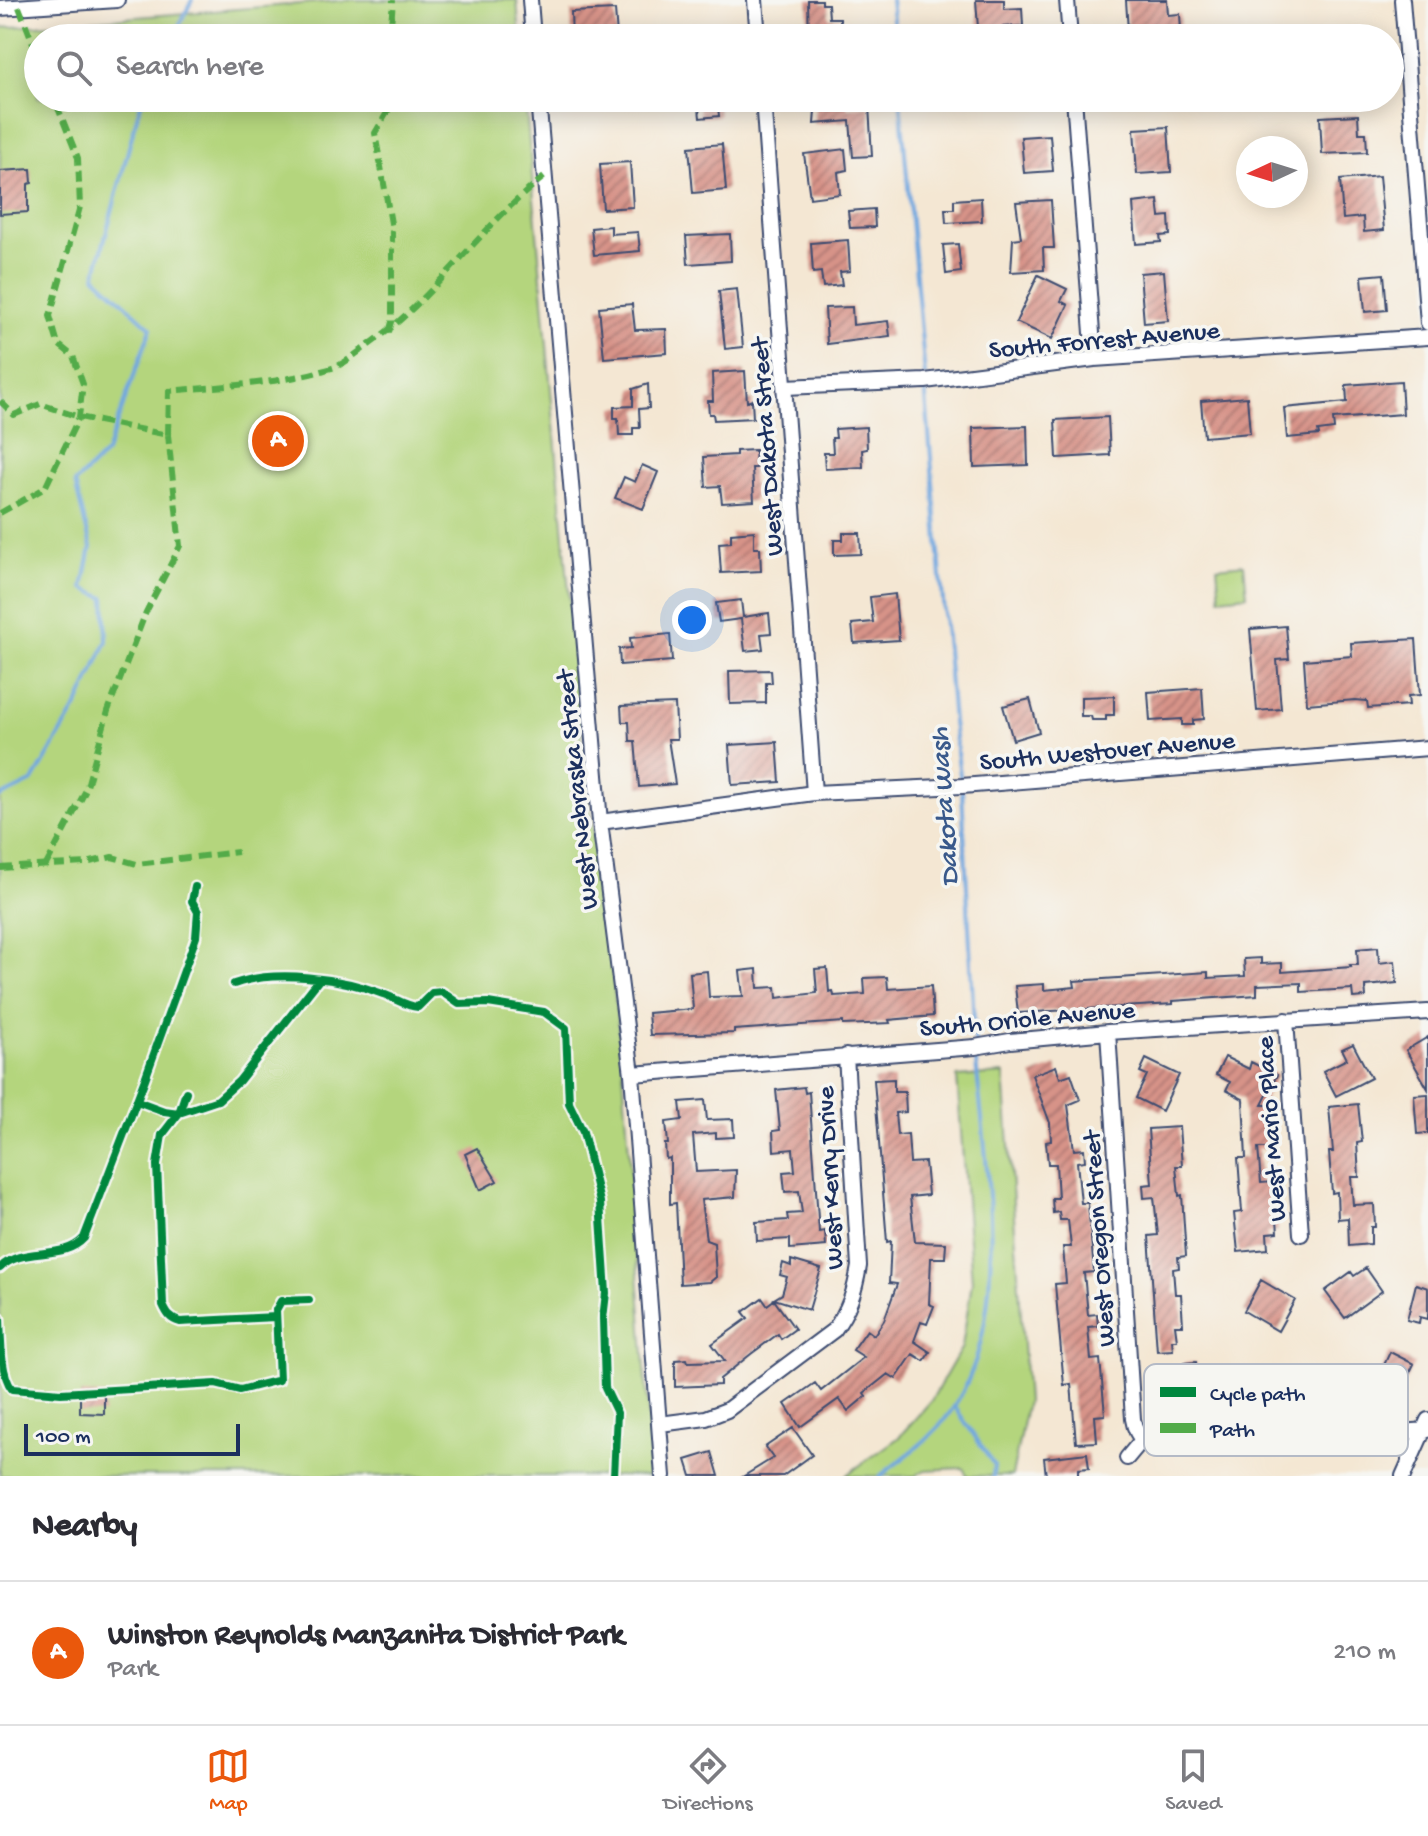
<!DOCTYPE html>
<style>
body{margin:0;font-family:"Gochi Hand",sans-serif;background:#f2f2f3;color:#2b2b33}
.compass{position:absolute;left:1236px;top:136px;width:72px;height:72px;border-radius:50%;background:#fff;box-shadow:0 4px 20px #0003;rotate:266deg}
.scale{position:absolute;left:24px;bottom:20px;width:216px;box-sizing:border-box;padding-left:8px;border:4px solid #1b2f5e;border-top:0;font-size:22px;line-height:28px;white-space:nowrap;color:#1b2f5e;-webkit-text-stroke:6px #f6f6f2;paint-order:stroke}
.you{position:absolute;left:692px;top:620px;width:28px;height:28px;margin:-20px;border:6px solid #fff;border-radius:50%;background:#1a73e8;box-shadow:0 0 0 12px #1a73e833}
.badge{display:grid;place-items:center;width:52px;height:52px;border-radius:50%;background:#ea580c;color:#fff;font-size:26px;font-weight:700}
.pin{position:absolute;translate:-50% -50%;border:4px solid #fff;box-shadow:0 2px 8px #0006}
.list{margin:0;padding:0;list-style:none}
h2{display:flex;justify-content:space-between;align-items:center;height:104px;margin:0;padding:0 32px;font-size:34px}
h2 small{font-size:26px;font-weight:400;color:#7c7c81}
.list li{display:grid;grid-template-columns:52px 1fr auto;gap:24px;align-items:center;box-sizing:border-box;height:144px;padding:0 32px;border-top:2px solid #e1e1e2}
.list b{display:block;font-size:30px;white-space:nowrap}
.list p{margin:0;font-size:26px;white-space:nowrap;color:#7c7c81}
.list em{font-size:26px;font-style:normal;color:#7c7c81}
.icon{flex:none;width:44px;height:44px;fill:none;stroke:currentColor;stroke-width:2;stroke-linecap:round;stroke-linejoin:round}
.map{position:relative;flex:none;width:1428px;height:1476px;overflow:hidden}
.search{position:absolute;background:#fff;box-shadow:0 4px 20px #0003;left:24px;right:24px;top:24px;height:88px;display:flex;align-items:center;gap:20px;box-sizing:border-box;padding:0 28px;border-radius:44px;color:#7c7c81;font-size:30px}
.sheet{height:248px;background:#fff}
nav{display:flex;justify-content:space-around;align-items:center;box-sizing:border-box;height:112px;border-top:2px solid #e1e1e2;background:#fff;font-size:22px;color:#7c7c81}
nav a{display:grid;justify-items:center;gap:4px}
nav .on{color:#ea580c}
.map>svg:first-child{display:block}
</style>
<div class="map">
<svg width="1428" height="1476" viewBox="0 0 1428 1476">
<defs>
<pattern id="building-hatch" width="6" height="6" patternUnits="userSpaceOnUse" patternTransform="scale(2)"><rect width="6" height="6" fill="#d79388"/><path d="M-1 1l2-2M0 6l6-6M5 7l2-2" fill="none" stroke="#ae7872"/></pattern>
</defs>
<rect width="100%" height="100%" fill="#f6f6f2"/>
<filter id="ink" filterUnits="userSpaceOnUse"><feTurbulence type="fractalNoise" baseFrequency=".0125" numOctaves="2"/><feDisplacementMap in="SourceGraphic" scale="16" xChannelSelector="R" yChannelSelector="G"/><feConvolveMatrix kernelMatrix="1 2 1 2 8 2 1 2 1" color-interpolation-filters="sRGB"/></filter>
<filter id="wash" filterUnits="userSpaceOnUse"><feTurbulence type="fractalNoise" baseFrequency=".006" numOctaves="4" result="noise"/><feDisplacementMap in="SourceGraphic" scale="32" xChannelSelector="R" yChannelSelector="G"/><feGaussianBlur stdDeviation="1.8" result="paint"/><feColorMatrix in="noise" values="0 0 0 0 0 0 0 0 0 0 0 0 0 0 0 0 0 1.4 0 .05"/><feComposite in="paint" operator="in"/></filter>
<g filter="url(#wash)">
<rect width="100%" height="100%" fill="#f4e7d3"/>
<path fill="#b4d57d" stroke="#68826e" stroke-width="2" d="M349,0h168l3,38h-482v60h487l61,686 20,131 17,157 30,404h-653v-1448z
M1244,564l3,31 -27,3 -3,-31z
M1004,1074l23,327 -15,75h-45l-4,-8 -38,2 -10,6h-70l53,-38 33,-37 31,-54 10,-65 -15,-205z"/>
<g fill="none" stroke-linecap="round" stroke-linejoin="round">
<path stroke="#71a7df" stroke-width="4" d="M891,0l4,38
M173,38l19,-38
M900,98l25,278
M925,385l28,337 8,60
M962,791l13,251
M0,797l33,-16 46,-78 28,-62 -2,-43 -22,-10 8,-41 -16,-64 31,-30 45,-125 -56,-52 44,-167 5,-11
M955,1407l39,58 -1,11
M880,1476c28,-22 56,-40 75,-71 59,-92 29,-250 20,-354"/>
</g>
<g id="blocks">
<path fill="url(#building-hatch)" d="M808,0h14v4h6l1,14h11v20h-31z
M976,0h28v9l18,-1 1,18 -45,2z
M1126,0h41l1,15 12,-1 1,17 -15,1 -1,-4 -37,3z
M615,10l2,26 -45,2 -1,-26z
M698,98h19l2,18 -19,2z
M816,98h31v10l22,-2 3,50 -19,1 -3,-36 -36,3z
M1358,115l1,18h7l1,19 -45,2 -2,-37z
M1168,127l3,45 -34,2 -3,-45z
M1050,135l3,36 -29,2 -3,-36z
M722,144l4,46 -33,3 -4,-46z
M845,149l2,21 -9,2 2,22 -30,4 -6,-44z
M630,162l3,45 -30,2 -3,-45z
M31,169l1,14 -4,1v28l-28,2v-43z
M1379,176l5,54 -20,2 -1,-15 -20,2 -3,-39z
M981,198l1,23 -36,2 -1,-14h9v-9z
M1051,200l3,48h-11l1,22 -33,2 2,-33 8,-1 -5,-36z
M1158,200l2,17 9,-1 1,19 -10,1 1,6 -25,2 -3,-41z
M874,209l1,18 -25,1 -2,-17z
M611,226v8l27,-2 2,19 -46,4 -3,-27z
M730,234l1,27 -43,3 -2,-28z
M848,240l2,31 -10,1 2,13 -19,2 -2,-15 -8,1 -2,-30z
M958,244l3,28 -15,2 -3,-29z
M1164,271l4,50 -24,2 -4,-50z
M1384,274l3,36 -22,2 -3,-36z
M1038,275l29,14 -6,12 7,4 -16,34 -36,-17z
M737,289l6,58 -18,2 -6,-58z
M632,304l3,26 31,-1 1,24 -63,5 -5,-51z
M852,307l1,18 35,-4 2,15 -63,8 -2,-36z
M745,371l2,31 5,-2 1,18 -39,2 -1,-6h-4l-1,-13h5l-1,-28z
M1401,381l2,33 -70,5 1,10 -16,2 1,4 -32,3 -3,-30 63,-6 -1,-17z
M648,384l1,24 -10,1 1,19h-7v7h-14l-1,-17h-4v-11l19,-1v-17z
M1247,397l3,36 -46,4 -3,-36z
M1108,417l2,38 -53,3 -2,-38z
M1027,426l1,39 -54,2 -1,-39z
M866,427l1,22 -5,1 1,17 -38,2 -1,-16h9l-1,-15h4l-1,-9z
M755,450l1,18h-4l2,33 -32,2 -2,-17 -14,1 -2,-30 32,-2v-4z
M642,465l16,7 -15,37 -28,-11 9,-21 11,5z
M754,531v17h6l1,23 -40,2 -2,-30 12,-1v-9z
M843,533h17l1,21 -27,1v-15h9z
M895,594l4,46 -45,3 -2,-19 21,-2 -3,-25z
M741,600l2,17 26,-4 2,20 -10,1 2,15 -18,2 -4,-32 -22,3 -3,-19z
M1286,626l3,33 -12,1 4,49 -24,2 -7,-82z
M670,634l2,27 -52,4 -1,-16 12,-1 -1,-10z
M1416,639l4,56 -12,1 1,9 -41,3 -1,-7 -12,-1 -48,4 -3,-44 48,-4 -1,-13z
M771,670l1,13h-6v20l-36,1 -1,-33z
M1202,688l2,31 -11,1v5h-11v-6l-32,2 -2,-29z
M1114,696v19h-8v5h-14l-1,-4h-10v-19z
M1030,699l9,33 -26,8 -10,-34z
M675,704l2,35h-9l7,45 -36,3 -4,-46h-5l-1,-19h-7l-1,-16z
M777,742l3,40 -48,3 -3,-40z
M1378,947l1,16 16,-2 2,22 -32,3 1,11 -13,1 -1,-9 -51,3v-9l-44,2v10l-84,6v3l-155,9 -3,-27 29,-2v6l31,-3 -1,-6 134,-9v6l37,-2 -1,-17 17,-1v6l21,-1v9l69,-5 -1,-2h8l-1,-16z
M827,968l2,24 4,-1 1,5 31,-2 -1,-16 23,-1 1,12 43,-3 2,30 -44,4 1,3 -47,2v-3l-109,8v3l-84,2 -2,-22 45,-4 -3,-36 17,-2 2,26 34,-1 -3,-25 17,-2 1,19 18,-1 1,11 40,-5 -2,-24z
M1428,1037v52l-22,-39z
M1353,1044l18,34 -35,18 -13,-25 24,-12 -5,-10z
M1225,1057l24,12 2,-7 26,13 -15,30h8l3,43h-15l3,35 13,-1 4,50 -11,1 1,16 -30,3 -4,-39 8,-1 -4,-54h8l-3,-59 -17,-9 4,-8 -14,-7z
M1146,1059l33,16 -17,36 -26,-13 11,-23 -7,-3z
M1056,1066l4,12 11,-4 9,26 -12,5 6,45 10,-1 1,12 -8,1 4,41h7l6,69 -10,1 4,42 9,-1 1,12 -10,1 3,33 9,-1 5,56 -10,1 2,26 -21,1 -5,-59 -7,1 -9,-101 11,-1 -3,-36h8l-3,-27h-8l-1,-8 -6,1 -1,-15h6l-2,-34h-8l-2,-22 5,-1 -1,-18 -18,-48z
M894,1079v13h11l1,20 -11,1 2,22 11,-1 2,29 15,-1 3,33 -18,2 5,45 31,1 -1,15h-14l-2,46 5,2 -7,18 -6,-2 -7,19 16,11 -6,9 -11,-7 -17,25 -8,-5 -24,19 2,3 -18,15 -9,-12 -39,28 -15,-23 30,-21 6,8 43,-34 -11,-7 14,-20 7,5 10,-15 13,-36 -8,-1 2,-42 -4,1 -13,-162z
M804,1087l1,6 4,-1 10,140 6,-1 1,15 -36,3v-10l-33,2 -1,-19 32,-2 -1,-6 15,-1 -3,-22 -14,1 -2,-20 12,-1 -2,-22 -19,2 -1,-20 7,-1 -4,-40z
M1428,1094v39l-11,1 -3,-39z
M705,1100l2,20 26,-1 1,18 -18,1v-5l-23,2 3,37 40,-2 -1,27 -34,3 5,40 8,3 2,34 -6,5 -30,2 -4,-81 -6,1v-46l-4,1 -1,-15h3l-2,-22 16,-2 -2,-18z
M1358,1104l4,38 -5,1 2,34h-8l2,28 21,-1 1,23h-4v17l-22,2 -1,-28 -10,1 -1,-27 -5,1 -3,-41h4l-4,-45z
M1179,1127l3,39h-6l3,30 3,-1 4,61 -8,1 1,11 -6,1 2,25h6l2,31h-8l2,15h-5l1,10 -16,1 -8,-115 9,-1 -4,-38 -10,1 -1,-13 9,-1 -4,-55z
M477,1148l20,33 -17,9 -15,-36z
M791,1260l30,9 -12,41 -35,-11 8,-5 5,-17 -7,-2 3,-12 8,3z
M1366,1268l16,23 -37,27 -20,-27 26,-19 3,4z
M1261,1280l34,20 -17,31 -34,-20z
M1416,1284l12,4v31l-8,-2 -1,6 -12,-3z
M762,1298l5,7 7,-5 21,29 -14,10 -3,-5 -27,20 -31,25v6l-45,2v-27l12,-1 1,3 37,-1 -13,-17 36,-26 -5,-6z
M1390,1352l24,12 -20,41 -23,-12z
M1196,1362l2,30 87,-8 1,7 31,-3v-5l27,-1 1,8 14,-1 1,22 -41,2v-2l-115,10v-4l-43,3 -3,-45 27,-2 -1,-10z
M80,1394l24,1v19l-24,-1z
M793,1428l19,27 -29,21h-39l29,-18 -8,-11z
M712,1452l7,24h-28l-5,-16z
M1087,1453l2,15 -11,1v7h-32l-2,-18z"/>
</g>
</g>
<g filter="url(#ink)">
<use href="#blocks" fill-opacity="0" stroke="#3c4b70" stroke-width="2"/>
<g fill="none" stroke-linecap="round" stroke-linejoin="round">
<defs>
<path id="minor" d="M530,0l3,38
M755,0l3,38
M1067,0l3,38
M1402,0l26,323
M0,8l117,-8
M538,98l62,724 32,252 31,402
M763,98l51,695
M1074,98l20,261
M785,387l140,-6 169,-22 334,-22
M600,822l214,-29 148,-7 466,-38
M1286,1020l15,214
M1108,1032l25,387c3,19 14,29 33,30l262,-19
M632,1074l343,-27 35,-6 98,-9 320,-20
M660,1424l46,-6 21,-8 107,-80c15,-20 21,-39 25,-64l-13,-210
M1127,1458l15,-18
M1403,1476l25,-56"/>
</defs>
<use href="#minor" stroke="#3c4b70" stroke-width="18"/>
<use href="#minor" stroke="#fff" stroke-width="14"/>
<path stroke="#52ab49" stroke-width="6" stroke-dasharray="12 6" stroke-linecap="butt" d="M19,7l19,49
M390,38l3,-38
M389,332l3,-10v-93l-17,-96 17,-29 -1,-6
M0,401l14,14 26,-11 39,13 89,18 1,-44c54,-5 111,-7 163,-23 11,-3 22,-13 31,-19 70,-47 115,-121 181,-172
M0,513l45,-25 34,-71 4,-33 -10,-28 -15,-12 -8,-28 30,-109 -2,-49 -24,-60
M46,865l40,-75 22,-79 38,-99 34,-66 -12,-111
M0,868l86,-5 26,-6 25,7 101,-12"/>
<defs>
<path id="cycleway" d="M234,984c41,-15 108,-6 149,10 12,4 22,12 35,13l14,-14 10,-1 17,12 29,-1 56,9 22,16 3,75 14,29 17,70 6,91 -3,26 2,69 12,25 -3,63
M186,1092l-7,21 -17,22 -5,30 6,140c4,9 7,14 17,17l96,-5
M137,1101l27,10 15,2 39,-13 21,-19 79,-100
M0,1268c22,-23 62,-6 84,-30l61,-159 51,-142 2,-25 -6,-11 3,-14
M0,1318c1,20 0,56 12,71l49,4 155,-9 24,6 39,-10 -3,-70 5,-9 28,-1"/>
</defs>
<use href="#cycleway" stroke="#f6f6f2" stroke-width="13"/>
<use href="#cycleway" stroke="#00873e" stroke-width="8"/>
</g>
</g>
<g text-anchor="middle" stroke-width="7" stroke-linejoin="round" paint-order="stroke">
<g font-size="26" fill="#1b2f5e" stroke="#f6f6f2">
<text transform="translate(1104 338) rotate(-5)" y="9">South Forrest Avenue</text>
<text transform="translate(765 447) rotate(-94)" y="9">West Dakota Street</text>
<text transform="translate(1107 749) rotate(-5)" y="9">South Westover Avenue</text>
<text transform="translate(575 790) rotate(-96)" y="9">West Nebraska Street</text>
<text transform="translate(1027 1017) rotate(-5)" y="9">South Oriole Avenue</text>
<text transform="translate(1269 1129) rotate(-94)" y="9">West Mario Place</text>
<text transform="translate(828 1178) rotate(-93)" y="9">West Kerry Drive</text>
<text transform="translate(1097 1239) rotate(-94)" y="9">West Oregon Street</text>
</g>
<g font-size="28" font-style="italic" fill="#39598b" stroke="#f6f6f2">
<text transform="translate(942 807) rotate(-94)" y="10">Dakota Wash</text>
</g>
</g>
<rect x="1144" y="1364" width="264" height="92" rx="12" fill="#f6f6f2" stroke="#b4bac6" stroke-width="2"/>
<rect x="1160" y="1387" width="36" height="10" fill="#00873e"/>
<rect x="1160" y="1423" width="36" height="10" fill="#52ab49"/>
<g font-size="22" fill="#1b2f5e">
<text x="1210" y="1400">Cycle path</text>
<text x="1210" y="1436">Path</text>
</g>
</svg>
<svg class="compass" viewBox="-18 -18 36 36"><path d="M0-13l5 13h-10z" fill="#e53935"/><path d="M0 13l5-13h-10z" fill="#7c7c81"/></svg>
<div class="scale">100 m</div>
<div class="you"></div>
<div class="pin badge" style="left:278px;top:441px">A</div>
<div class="search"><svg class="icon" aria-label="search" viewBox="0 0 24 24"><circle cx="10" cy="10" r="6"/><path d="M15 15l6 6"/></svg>Search here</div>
</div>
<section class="sheet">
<h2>Nearby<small></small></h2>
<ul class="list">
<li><span class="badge">A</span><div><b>Winston Reynolds Manzanita District Park</b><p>Park</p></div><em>210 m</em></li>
</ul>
</section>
<nav>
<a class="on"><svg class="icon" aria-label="map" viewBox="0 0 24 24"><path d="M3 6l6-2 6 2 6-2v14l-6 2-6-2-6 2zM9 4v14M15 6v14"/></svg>Map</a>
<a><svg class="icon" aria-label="directions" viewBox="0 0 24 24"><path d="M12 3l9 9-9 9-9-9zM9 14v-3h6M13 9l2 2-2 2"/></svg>Directions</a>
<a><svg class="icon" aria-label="saved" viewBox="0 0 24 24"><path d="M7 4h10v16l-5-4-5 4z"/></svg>Saved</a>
</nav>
